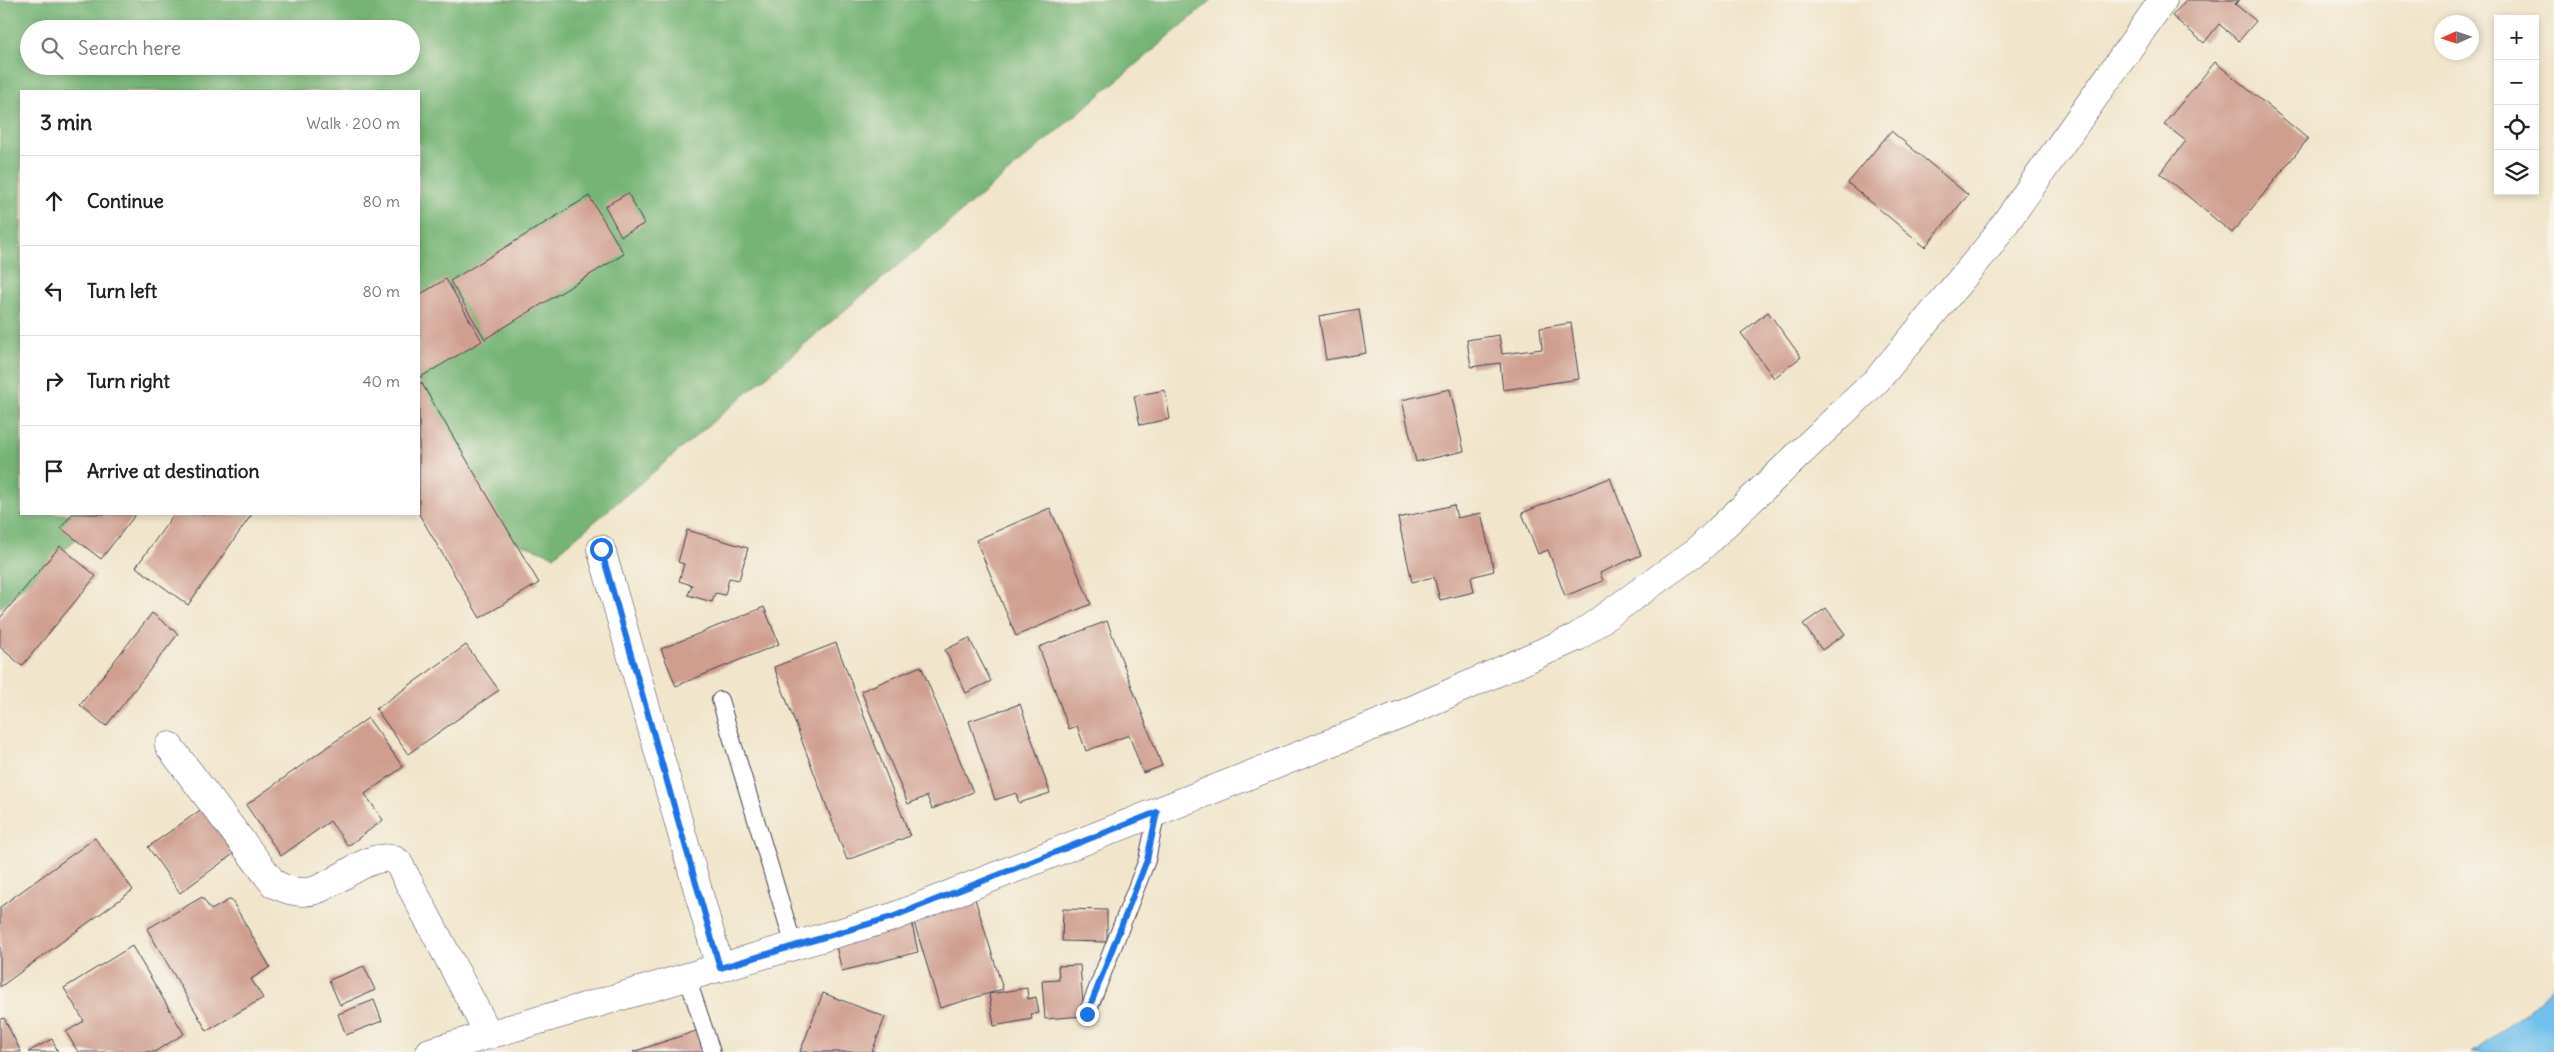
<!DOCTYPE html>
<meta charset="utf-8">
<style>
body{margin:0;font-family:Delius,sans-serif;background:#f6f6f6;color:#202124}
.controls{position:absolute;right:15px;top:15px;display:grid;overflow:hidden;border-radius:0px;box-shadow:0 2px 8px #0003}
.controls button{width:45px;height:45px;display:grid;place-items:center;padding:0;border:0;border-bottom:1px solid #e0e0e0;background:#fff;color:#202124;font:25px sans-serif}
.compass{position:absolute;left:2434px;top:15px;width:45px;height:45px;border-radius:50%;background:#fff;box-shadow:0 2px 8px #0003;rotate:267deg}
.stop{position:absolute;width:15px;height:15px;margin:-11px;border:4px solid #1a73e8;border-radius:50%;background:#fff}
.stop.end{background:#1a73e8;border-color:#fff;box-shadow:0 1px 5px #0008}
.list{margin:0;padding:0;list-style:none}
h2{display:flex;justify-content:space-between;align-items:center;height:65px;margin:0;padding:0 20px;font-size:21px}
h2 small{font-size:16px;font-weight:400;color:#757577}
.list li{display:grid;grid-template-columns:32px 1fr auto;gap:15px;align-items:center;box-sizing:border-box;height:90px;padding:0 20px;border-top:1px solid #e0e0e0}
.list b{display:block;font-size:19px;white-space:nowrap}
.list em{font-size:16px;font-style:normal;color:#757577}
.icon{flex:none;width:28px;height:28px;fill:none;stroke:currentColor;stroke-width:2;stroke-linecap:round;stroke-linejoin:round}
.map{position:relative;flex:none;width:2554px;height:1052px;overflow:hidden}
.search{position:absolute;background:#fff;box-shadow:0 2px 8px #0003;left:20px;top:20px;width:400px;height:55px;display:flex;align-items:center;gap:12px;box-sizing:border-box;padding:0 18px;border-radius:28px;color:#757577;font-size:19px}
.panel{position:absolute;background:#fff;box-shadow:0 2px 8px #0003;left:20px;top:90px;width:400px;height:425px;border-radius:0px}
.map>svg:first-child{display:block}
</style>
<div class="map">
<svg width="2554" height="1052" viewBox="0 0 2554 1052">
<rect width="100%" height="100%" fill="#f7f3e8"/>
<filter id="ink" filterUnits="userSpaceOnUse"><feTurbulence type="fractalNoise" baseFrequency=".02" numOctaves="2"/><feDisplacementMap in="SourceGraphic" scale="10" xChannelSelector="R" yChannelSelector="G"/><feConvolveMatrix kernelMatrix="1 2 1 2 8 2 1 2 1" color-interpolation-filters="sRGB"/></filter>
<filter id="wash" filterUnits="userSpaceOnUse"><feTurbulence type="fractalNoise" baseFrequency=".0096" numOctaves="4" result="noise"/><feDisplacementMap in="SourceGraphic" scale="20" xChannelSelector="R" yChannelSelector="G"/><feGaussianBlur stdDeviation="1.12" result="paint"/><feColorMatrix in="noise" values="0 0 0 0 0 0 0 0 0 0 0 0 0 0 0 0 0 1.4 0 .05"/><feComposite in="paint" operator="in"/></filter>
<g filter="url(#wash)">
<rect width="100%" height="100%" fill="#f1e5cb"/>
<path fill="#74b475" stroke="#4b6b58" fill-rule="evenodd" d="M0,0h1212l-658,556 -135,-50v-415h-398v423h83l-104,94zM29,29h382v37h-382z"/>
<path fill="#70c1ec" stroke="#497294" d="M2554,985v67h-82l55,-41z"/>
<g id="blocks">
<path fill="#cf9e8f" d="M2186,0h53l-4,4 21,17 -17,20 -20,-17 -15,19 -32,-27z
M2215,62l93,77 -76,94 -72,-60 26,-32 -22,-17z
M1891,131l77,64 -43,52 -77,-64z
M628,193l16,31 -23,12 -16,-30z
M589,196l35,58 -139,85 -35,-58z
M446,279l36,62 -63,37v-83z
M1359,309l7,44 -40,7 -7,-44z
M1768,312l33,45 -27,21 -33,-45z
M1571,323l8,56 -76,11 -3,-27 -29,4 -4,-27 32,-5 3,19 40,-5 -2,-21z
M421,382l118,201 -59,35 -61,-104v-130z
M1450,389l14,62 -48,11 -14,-62z
M1165,390l5,29 -30,6 -6,-29z
M1610,478l31,77 -41,18 3,8 -38,15 -17,-46 -10,4 -16,-41z
M1454,505l3,13 24,-5 13,58 -23,6 3,15 -34,8 -6,-23 -22,5 -14,-64z
M1050,508l41,96 -75,32 -40,-96z
M72,514h64l-35,45 -40,-31z
M174,514h78l-64,91 -52,-38z
M687,530l61,18 -9,32 -10,-2 -4,17 -10,-2 -3,9 -24,-7 4,-10 -13,-4 5,-17 -6,-2z
M60,546l36,30 -74,90 -22,-19v-29z
M764,607l15,37 -103,42 -15,-37z
M1826,608l19,26 -23,16 -19,-26z
M152,613l26,21 -72,92 -26,-21z
M1107,621l55,145 -19,7 -14,-38 -43,16 -9,-25 -8,3 -30,-82z
M969,638l22,43 -25,12 -21,-43z
M836,643l74,193 -63,24 -73,-193z
M466,645l33,45 -91,64 -32,-45z
M921,666l52,126 -41,17 -5,-13 -19,8 -47,-113z
M1020,704l30,89 -31,10 -3,-10 -21,7 -26,-79z
M368,718l35,49 -38,27 18,26 -35,26 -18,-25 -49,35 -35,-51z
M209,804l31,45 -60,44 -32,-46z
M95,838l38,52 -133,97v-80z
M202,897l9,13 20,-11 39,68 -19,12 12,19 -56,33 -60,-102z
M975,899l28,90 -63,19 -27,-89z
M1063,909l44,1v32l-45,-1z
M912,924l6,28 -76,19 -7,-29z
M132,946l52,88 -30,18h-76l-12,-20 18,-11 -20,-33z
M1080,965l4,51 -39,3 -3,-38 17,-1 -1,-14z
M364,966l11,24 -35,15 -11,-25z
M1027,988l1,11 8,-2 3,16 -8,1 1,5 -38,7 -5,-32z
M823,993l62,24 -13,35h-72z
M374,1000l8,21 -36,14 -8,-21z
M4,1018l17,34h-21v-32z
M699,1030l7,22h-73z
M52,1039l6,13h-30z"/>
</g>
</g>
<g filter="url(#ink)">
<use href="#blocks" fill-opacity="0" stroke="#413f51" stroke-width="1"/>
<g fill="none" stroke-linecap="round" stroke-linejoin="round">
<defs>
<path id="service" d="M720,700l74,246
M687,977l25,75
M1087,1014l60,-154 10,-49"/>
<path id="minor" d="M601,549l119,419
M169,746l105,138c13,6 27,11 42,6 24,-8 58,-43 82,-28l91,173"/>
<path id="tertiary" d="M430,1052l463,-135 510,-203 174,-77 120,-86 180,-171 112,-134 174,-246"/>
</defs>
<use href="#service" stroke="#413f51" stroke-width="18"/>
<use href="#minor" stroke="#413f51" stroke-width="29"/>
<use href="#tertiary" stroke="#413f51" stroke-width="29"/>
<use href="#service" stroke="#fff" stroke-width="16"/>
<use href="#minor" stroke="#fff" stroke-width="28"/>
<use href="#tertiary" stroke="#fff" stroke-width="28"/>
</g>
</g>
<g fill="none" stroke-linecap="round" stroke-linejoin="round" filter="url(#ink)">
<path stroke="#1a73e8" stroke-width="6" d="M601,549l119,419 172,-51 265,-105 -10,48 -60,154"/>
</g>
</svg>
<div class="controls">
<button>+</button>
<button>−</button>
<button><svg class="icon" aria-label="locate" viewBox="0 0 24 24"><circle cx="12" cy="12" r="6"/><path d="M12 2v4M12 18v4M2 12h4M18 12h4"/></svg></button>
<button><svg class="icon" aria-label="layers" viewBox="0 0 24 24"><path d="M12 4l9 5-9 5-9-5zM3 14l9 5 9-5"/></svg></button>
</div>
<svg class="compass" viewBox="-18 -18 36 36"><path d="M0-13l5 13h-10z" fill="#e53935"/><path d="M0 13l5-13h-10z" fill="#757577"/></svg>
<div class="stop" style="left:601px;top:549px"></div>
<div class="stop end" style="left:1087px;top:1014px"></div>
<div class="search"><svg class="icon" aria-label="search" viewBox="0 0 24 24"><circle cx="10" cy="10" r="6"/><path d="M15 15l6 6"/></svg>Search here</div>
<section class="panel">
<h2>3 min<small>Walk · 200 m</small></h2>
<ul class="list">
<li><svg class="icon" aria-label="ahead" viewBox="0 0 24 24"><path d="M12 20V5M6 11l6-6 6 6"/></svg><div><b>Continue</b></div><em>80 m</em></li>
<li><svg class="icon" aria-label="left" viewBox="0 0 24 24"><path d="M17 20v-9H6M10 6l-5 5 5 5"/></svg><div><b>Turn left</b></div><em>80 m</em></li>
<li><svg class="icon" aria-label="right" viewBox="0 0 24 24"><path d="M7 20v-9h11M14 6l5 5-5 5"/></svg><div><b>Turn right</b></div><em>40 m</em></li>
<li><svg class="icon" aria-label="arrive" viewBox="0 0 24 24"><path d="M6 21V4h12l-3 4 3 4H6"/></svg><div><b>Arrive at destination</b></div></li>
</ul>
</section>
</div>
